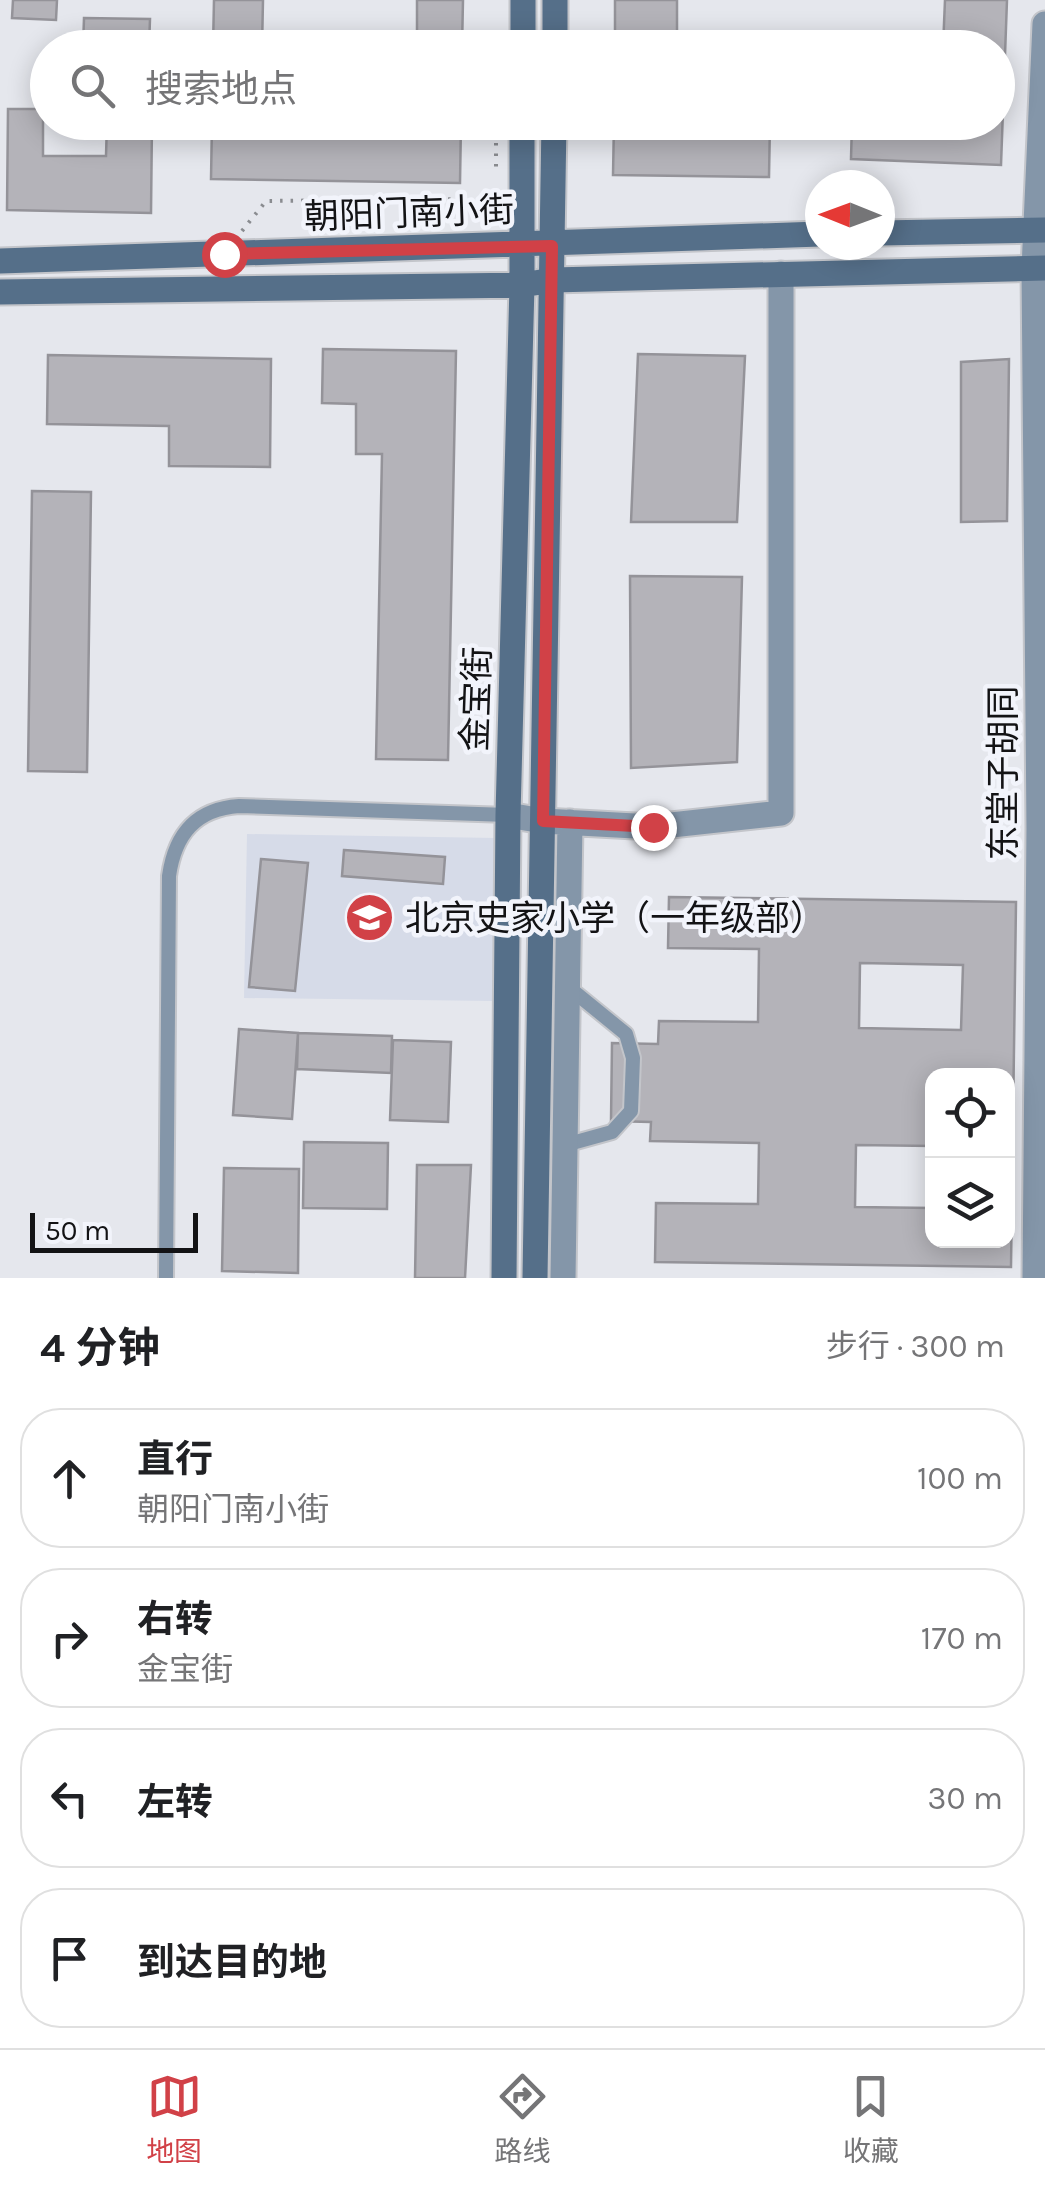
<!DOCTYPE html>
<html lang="zh">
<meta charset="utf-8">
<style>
body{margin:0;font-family:Karla,"Noto Sans SC",sans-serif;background:#f6f6f6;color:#202124}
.controls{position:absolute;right:30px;bottom:30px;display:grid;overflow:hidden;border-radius:20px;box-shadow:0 5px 25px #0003}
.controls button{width:90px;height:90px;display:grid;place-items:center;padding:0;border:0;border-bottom:2px solid #e0e0e0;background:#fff;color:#202124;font:50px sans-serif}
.compass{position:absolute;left:805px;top:170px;width:90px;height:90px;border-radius:50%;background:#fff;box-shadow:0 5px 25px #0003;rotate:271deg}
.scale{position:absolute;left:30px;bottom:25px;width:168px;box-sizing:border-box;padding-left:10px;border:5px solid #131315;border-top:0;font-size:28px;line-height:35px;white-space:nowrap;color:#131315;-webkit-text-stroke:8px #f2f4fb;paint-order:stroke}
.stop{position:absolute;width:30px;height:30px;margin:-22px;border:8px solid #d14147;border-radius:50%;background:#fff}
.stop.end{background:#d14147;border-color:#fff;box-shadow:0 2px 10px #0008}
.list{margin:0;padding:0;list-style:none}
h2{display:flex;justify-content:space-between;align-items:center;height:130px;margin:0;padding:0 40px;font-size:42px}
h2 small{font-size:32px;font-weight:400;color:#757577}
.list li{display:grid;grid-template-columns:65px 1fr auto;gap:30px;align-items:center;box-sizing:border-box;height:140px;margin:0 20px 20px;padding:0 20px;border:2px solid #e0e0e0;border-radius:40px}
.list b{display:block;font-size:38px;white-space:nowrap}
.list p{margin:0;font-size:32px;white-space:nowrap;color:#757577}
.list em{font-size:32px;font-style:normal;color:#757577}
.icon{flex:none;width:55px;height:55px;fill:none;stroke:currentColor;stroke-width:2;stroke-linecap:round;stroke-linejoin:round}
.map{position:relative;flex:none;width:1045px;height:1278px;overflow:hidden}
.search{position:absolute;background:#fff;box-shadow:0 5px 25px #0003;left:30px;right:30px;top:30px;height:110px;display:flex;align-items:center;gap:25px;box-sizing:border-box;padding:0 35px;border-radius:55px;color:#757577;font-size:38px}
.sheet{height:770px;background:#fff}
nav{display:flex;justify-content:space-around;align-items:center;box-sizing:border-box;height:140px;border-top:2px solid #e0e0e0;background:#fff;font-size:28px;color:#757577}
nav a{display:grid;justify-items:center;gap:5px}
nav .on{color:#d14147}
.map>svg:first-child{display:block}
</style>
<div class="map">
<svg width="1045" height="1278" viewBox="0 0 1045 1278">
<rect width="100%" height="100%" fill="#e5e7ed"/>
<path fill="#d6dbe8" d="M247,834l249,4 -2,163 -250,-3z"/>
<path fill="#b4b3b9" stroke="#949399" stroke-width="2.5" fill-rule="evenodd" d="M13,0h44l-1,20 -44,-2z
M214,0h49l-1,48h-49z
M417,0h46l-1,48h-45z
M615,0h62v48h-62z
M945,0h62l-6,165 -150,-6 1,-37h146v-74h-55z
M84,18l66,1 -1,29h-66z
M8,109h35v47h63l1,-34h45l-1,91 -144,-3z
M212,122l204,3v-3h45l-1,61 -249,-4z
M614,122h156l-1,55 -156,-2z
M323,349l133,2 -8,409 -72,-1 6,-305h-26v-50l-34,-1z
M638,354l107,2 -8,166h-106z
M48,355l223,4 -1,108 -101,-1v-40l-122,-2z
M1009,359l-2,162 -46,1v-160z
M32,491l59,1 -4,280 -59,-1z
M630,576l112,1 -5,185 -106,6z
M344,850l101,7 -2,27 -101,-8z
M261,859l47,4 -13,128 -46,-4z
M669,897l347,5 -5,365 -356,-5 1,-59 102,1 1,-61 -109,-2 1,-19 -40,-1 1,-78 46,1 1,-23 99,1 1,-73 -91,-1zM860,963l103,2 -2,65 -102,-2zM932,1076h76v164h-76v-32l-77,-1 1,-62 76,1z
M239,1029l59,4 -6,86 -59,-4z
M298,1033l94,3 -1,37 -94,-4z
M393,1040l58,2 -3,80 -58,-2z
M304,1142l84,1 -1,66 -84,-1z
M417,1165h54l-6,113h-50z
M224,1168l75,1 -1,104 -76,-2z"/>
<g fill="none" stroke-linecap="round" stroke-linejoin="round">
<defs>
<path id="service" d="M565,1145l47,-13 19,-21 2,-53 -7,-24 -59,-48
M166,1278l3,-402c6,-42 27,-67 70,-70l269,9"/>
<path id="minor" d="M508,815l35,6 110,6 128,-14v-539
M563,1278l7,-456
M1035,1278l4,-450 -5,-559 11,-245"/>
<path id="secondary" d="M523,48v-48
M555,48v-48
M880,233l165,-3
M0,261l820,-27
M0,292l522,-7 31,-5 492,-12
M504,1278l4,-463 14,-530v-163
M535,1278l19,-1156"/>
</defs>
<use href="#service" stroke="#c3c5ca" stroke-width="18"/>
<use href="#minor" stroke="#c3c5ca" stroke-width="29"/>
<use href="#secondary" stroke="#c3c5ca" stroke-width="29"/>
<path stroke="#8a8c90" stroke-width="4" stroke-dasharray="2.5 8" stroke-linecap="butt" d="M497,48v-18
M496,122v52
M242,231l24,-30 198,-2 26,21"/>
<use href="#service" stroke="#8496a9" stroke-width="14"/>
<use href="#minor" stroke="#8496a9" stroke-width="25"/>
<use href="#secondary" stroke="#556f89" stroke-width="25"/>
</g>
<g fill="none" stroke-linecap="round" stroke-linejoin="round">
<path stroke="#d14147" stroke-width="12" d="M224,254l328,-8 -9,575 110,6"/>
</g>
<defs>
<symbol id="school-disc" viewBox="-11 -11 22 22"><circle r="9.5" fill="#d14147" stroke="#f2f4fb"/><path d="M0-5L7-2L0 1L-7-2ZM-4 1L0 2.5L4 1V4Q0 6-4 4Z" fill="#fff"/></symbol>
</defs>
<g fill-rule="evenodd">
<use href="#school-disc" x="342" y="890" width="55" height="55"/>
</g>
<g text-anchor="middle" stroke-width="9" stroke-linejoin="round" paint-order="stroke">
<g font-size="35" fill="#131315" stroke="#f2f4fb">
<text transform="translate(409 213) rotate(-2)" y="12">朝阳门南小街</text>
<text transform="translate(476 699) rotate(-88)" y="12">金宝街</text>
<text transform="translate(1003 773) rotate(-90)" y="12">东堂子胡同</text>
</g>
<g font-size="35" fill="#131315" stroke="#f2f4fb" text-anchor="start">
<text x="405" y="930">北京史家小学（一年级部）</text>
</g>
</g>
</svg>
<div class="controls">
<button><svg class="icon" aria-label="locate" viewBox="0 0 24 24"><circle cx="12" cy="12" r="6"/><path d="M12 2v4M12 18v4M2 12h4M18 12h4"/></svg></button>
<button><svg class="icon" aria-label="layers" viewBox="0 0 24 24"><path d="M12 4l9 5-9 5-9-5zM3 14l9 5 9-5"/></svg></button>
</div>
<svg class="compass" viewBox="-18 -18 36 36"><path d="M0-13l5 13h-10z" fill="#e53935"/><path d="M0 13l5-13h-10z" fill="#757577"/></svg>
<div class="scale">50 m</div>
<div class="stop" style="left:224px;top:254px"></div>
<div class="stop end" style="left:653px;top:827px"></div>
<div class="search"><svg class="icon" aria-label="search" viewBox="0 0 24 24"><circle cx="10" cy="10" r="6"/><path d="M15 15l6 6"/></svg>搜索地点</div>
</div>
<section class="sheet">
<h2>4 分钟<small>步行 · 300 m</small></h2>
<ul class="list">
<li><svg class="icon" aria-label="ahead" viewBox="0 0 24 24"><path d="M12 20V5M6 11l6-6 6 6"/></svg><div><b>直行</b><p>朝阳门南小街</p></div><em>100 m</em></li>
<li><svg class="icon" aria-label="right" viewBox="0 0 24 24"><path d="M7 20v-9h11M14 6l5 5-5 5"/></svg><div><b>右转</b><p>金宝街</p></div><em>170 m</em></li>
<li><svg class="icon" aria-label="left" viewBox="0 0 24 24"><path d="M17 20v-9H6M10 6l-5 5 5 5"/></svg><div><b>左转</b></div><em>30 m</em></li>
<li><svg class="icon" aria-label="arrive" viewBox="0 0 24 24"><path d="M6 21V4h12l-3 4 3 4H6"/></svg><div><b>到达目的地</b></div></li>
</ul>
</section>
<nav>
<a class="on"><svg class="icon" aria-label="map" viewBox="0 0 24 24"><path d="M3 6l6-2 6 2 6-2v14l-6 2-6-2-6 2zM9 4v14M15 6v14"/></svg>地图</a>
<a><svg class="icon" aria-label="directions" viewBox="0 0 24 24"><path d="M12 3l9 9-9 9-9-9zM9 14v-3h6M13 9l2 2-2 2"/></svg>路线</a>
<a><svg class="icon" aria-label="saved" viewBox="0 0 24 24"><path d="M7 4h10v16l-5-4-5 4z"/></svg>收藏</a>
</nav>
